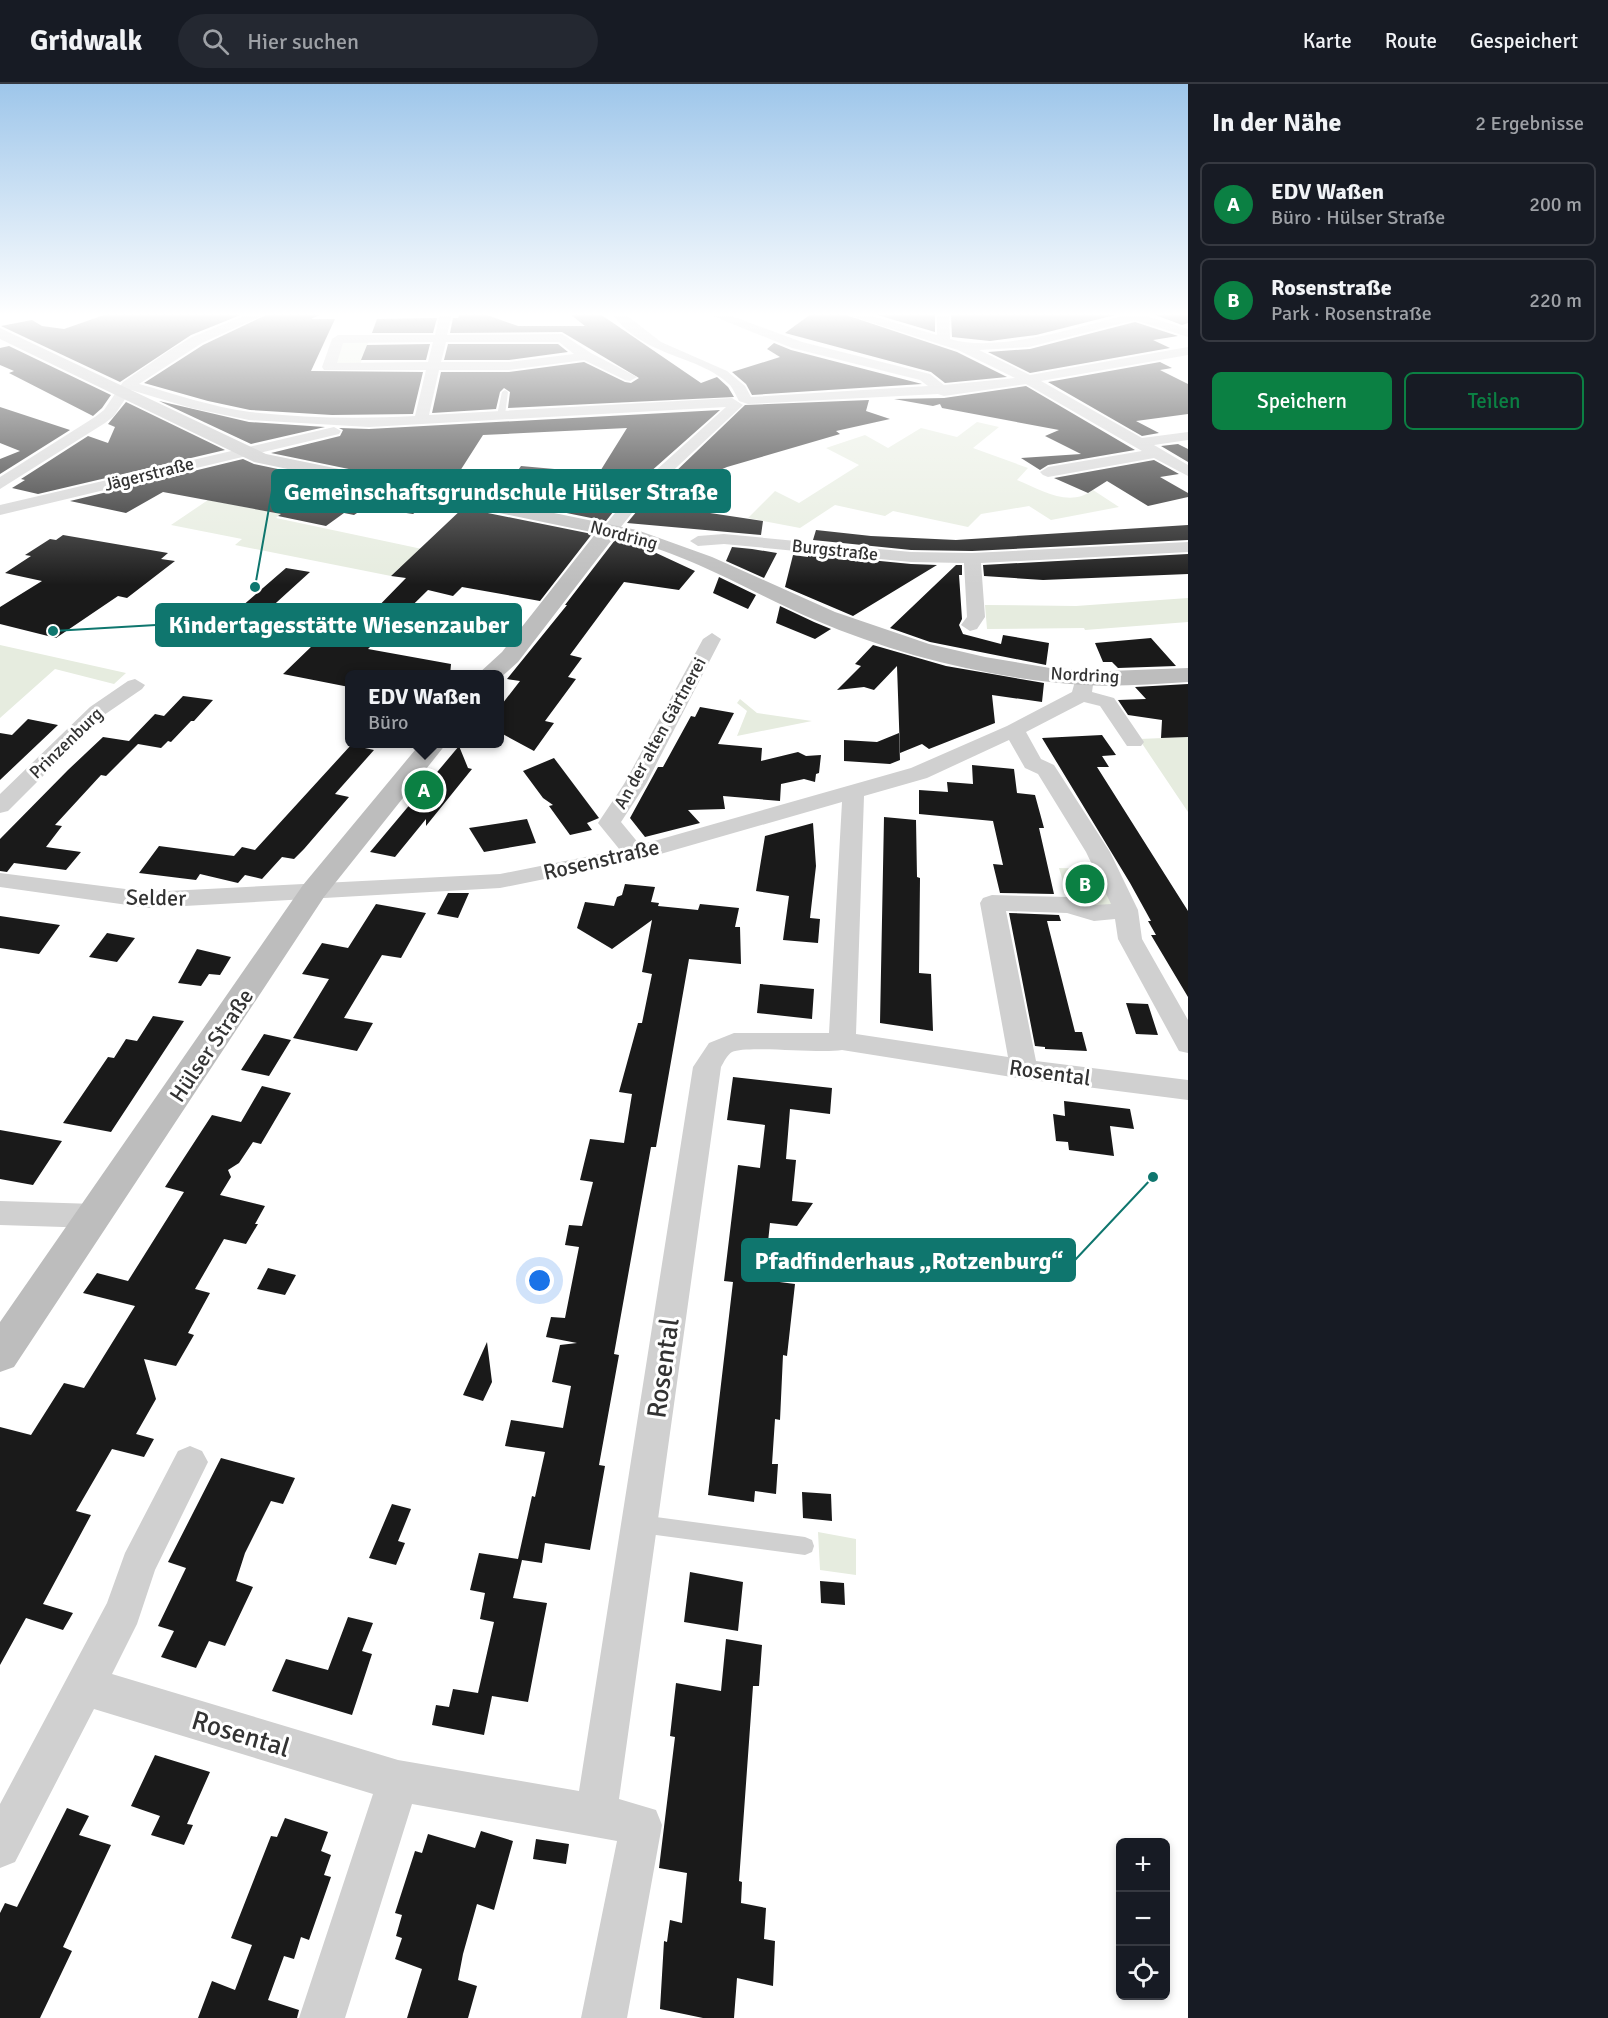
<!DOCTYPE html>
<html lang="de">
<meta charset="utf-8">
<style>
body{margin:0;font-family:Signika,sans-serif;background:#242831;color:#f1f3f6}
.controls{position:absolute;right:18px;bottom:18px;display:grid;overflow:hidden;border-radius:9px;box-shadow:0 3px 9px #0003}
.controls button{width:54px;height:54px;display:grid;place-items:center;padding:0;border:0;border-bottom:2px solid #363941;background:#171b24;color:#f1f3f6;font:30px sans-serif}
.you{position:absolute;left:540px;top:1197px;width:21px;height:21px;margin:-15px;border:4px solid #fff;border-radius:50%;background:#1a73e8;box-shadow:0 0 0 9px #1a73e833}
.badge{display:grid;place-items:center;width:39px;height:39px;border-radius:50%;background:#0b8043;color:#fff;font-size:20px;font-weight:700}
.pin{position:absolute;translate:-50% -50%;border:3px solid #fff;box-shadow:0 2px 6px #0006}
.popup{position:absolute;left:345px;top:586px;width:159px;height:78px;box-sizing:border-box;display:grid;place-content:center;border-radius:9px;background:#171b24;filter:drop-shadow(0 2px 4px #0005);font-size:20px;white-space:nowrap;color:#9ea1a6}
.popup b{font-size:22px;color:#f1f3f6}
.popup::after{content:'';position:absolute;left:50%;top:100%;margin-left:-12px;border:12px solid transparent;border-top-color:#171b24}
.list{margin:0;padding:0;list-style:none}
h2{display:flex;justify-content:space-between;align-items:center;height:78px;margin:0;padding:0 24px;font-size:26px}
h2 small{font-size:20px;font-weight:400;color:#9ea1a6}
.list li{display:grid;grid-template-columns:39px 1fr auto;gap:18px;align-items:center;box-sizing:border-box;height:84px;margin:0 12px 12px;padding:0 12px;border:2px solid #363941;border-radius:9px}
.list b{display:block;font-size:22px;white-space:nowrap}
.list p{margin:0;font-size:20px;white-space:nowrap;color:#9ea1a6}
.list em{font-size:20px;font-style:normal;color:#9ea1a6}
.actions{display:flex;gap:12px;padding:18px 24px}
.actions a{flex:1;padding:14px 0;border:2px solid #0b8043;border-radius:9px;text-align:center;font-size:21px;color:#0b8043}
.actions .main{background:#0b8043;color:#fff}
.icon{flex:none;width:33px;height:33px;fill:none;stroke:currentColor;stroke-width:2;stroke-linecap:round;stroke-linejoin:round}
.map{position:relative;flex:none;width:1188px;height:1934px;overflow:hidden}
header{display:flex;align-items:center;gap:36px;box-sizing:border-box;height:84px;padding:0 30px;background:#171b24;border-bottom:2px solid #363941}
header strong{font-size:28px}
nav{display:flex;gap:33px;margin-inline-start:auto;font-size:21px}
.search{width:420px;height:54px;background:#242831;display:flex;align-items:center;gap:15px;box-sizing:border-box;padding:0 21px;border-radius:33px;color:#9ea1a6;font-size:22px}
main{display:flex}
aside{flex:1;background:#171b24}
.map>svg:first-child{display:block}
</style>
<header>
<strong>Gridwalk</strong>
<div class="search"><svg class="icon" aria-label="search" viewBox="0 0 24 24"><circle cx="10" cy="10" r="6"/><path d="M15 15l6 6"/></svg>Hier suchen</div>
<nav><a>Karte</a><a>Route</a><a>Gespeichert</a></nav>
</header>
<main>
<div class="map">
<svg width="1188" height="1934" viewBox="0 0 1188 1934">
<rect width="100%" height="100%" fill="#fff"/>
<path fill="#e6ecdf" d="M369,256l-9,25 -25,-1 6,-21z
M977,338l22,5 -26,21 55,20 -11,12c25,10 52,28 76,10l26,17 -68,13 -22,-14 -48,8 -13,13 -75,-16 -8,5 -50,-11 -35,23 -52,-10 27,-27 24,12 60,-38 -33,-17 39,-13 23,13 33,-20 36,9z
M208,416l73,14 -5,4 179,38 -18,18 -37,-7 -9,9 -156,-31 7,-6 -71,-14z
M1188,514v24l-103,8 -1,-2 -97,1 -2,-24 91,1z
M0,561l126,28 -12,11 -59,-15 -55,49z
M740,615l17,14 55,8 -75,15 10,-25 -10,-8z
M1188,653v75l-49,-73z
M1059,784l38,1 17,29 -3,8 -6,3 -36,-7z
M818,1448l38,7v36l-36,-5z"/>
<path fill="#1a1a1a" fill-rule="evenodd" d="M107,230h136l-52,21 -71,47 -119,-56 31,-6 10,6 22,3z
M268,230h54l-11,5h24l-24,52 112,1 -10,42 -81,1 -82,-5 -42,-9 -64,-18 59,-38z
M459,230h25l34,12h67l-15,-12h30l101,69 16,-6 11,10 6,10 -226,11 2,-16 -6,-4 -4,4 -4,17 -64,4 9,-41h68l75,-10 41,20 6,1 8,-5 -77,-46 -112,1 3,-15h5z
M811,230h32l114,38 50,25 -62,6 -14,-11 -146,-39z
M874,230h61v18z
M951,230h168l-83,21 -46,6 -38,-4z
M1153,230h35v9l-6,2z
M437,234l-4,15h-61l5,-14z
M1135,238l43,14 -25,4 17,8 -140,25 -42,-21 42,-3z
M774,259l17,7 131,34 -170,11 -6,-11 -14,-12 48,-15 -13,-8z
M430,260l-4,16h-65l6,-15z
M448,260h110l10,8 -59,8h-65z
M9,262l102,49 -9,13 -9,8 -84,-43 5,-2 -14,-6v-17z
M1160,278l12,6 -12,2 28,14v30l-52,7 23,12 -17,3 -94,-54z
M1026,302l109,64 -87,15 -8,5 -19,-12 60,-4 -36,-18 14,-6 -117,-22 -2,-4 -7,2 -39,-7 50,-1z
M869,316l-3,11 24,8 -54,12 4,3 -113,33 -83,36 119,18 -2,14 -134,-12 20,-24 98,-94z
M159,317l90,21 76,5 -74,17z
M126,318l99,48 -187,44 -26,-6 13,-8 -4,-1 67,-43 20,7 7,-16 -7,-3z
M0,323l70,23 -70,44v-15l20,-8 -20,-8z
M720,326l-89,79 -25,32 -138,-28 -13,-15 -9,11 -175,-36 69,-17 3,-6 -4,-2 30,1zM627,344l-28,45 -78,-7 -7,10 -54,-5 23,-36z
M1178,360l10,5v13l-27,-16z
M243,375l11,5 176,37 -17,13 -47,-7 -12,8 -10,-2 -18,13 -48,-10 3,-2 -118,-22 -37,21 -56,-12z
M1154,376l25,14 -19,3 28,16v4l-40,9 -41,-25 -19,12 -34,-15z
M463,424l129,26 -52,67 -78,-14 -9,9 -25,-6 -60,59 83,15 -1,11h-101v12l-66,-13 61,-59 22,4 40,-41 -15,-2z
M1188,441v15l-216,11 -61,-1 -98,-10 3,-10 55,6 85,4z
M63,451l105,18 -7,6 14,2 -48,37 -9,-2 -62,42 -56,-14v-17l42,-26 -37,-8 26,-17 -6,-1 25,-16 6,1z
M615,456l24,5 56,26 -16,19 -55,-8 -54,73 12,3 -14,19 8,2 -31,42 9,2 -20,28 -35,-19v-24l21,-27 -13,-2 60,-74h-2z
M732,463l20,2 25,4 -13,25 -38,-17z
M808,470l103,10 26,1 -84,51 -68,-29 8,-32 15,2z
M1188,470v20l-145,6 -59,-4 -1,-11z
M956,481h6v10h-3l3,44 -3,6 4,9 38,10 2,-9 46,8 -3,22 -116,-23 -40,-14z
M286,484l24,4 -44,40 -25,-5z
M719,493l37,18 -8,14 -35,-16z
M780,522l34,16 17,7 -16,10 -39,-16z
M1151,554l25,28 -58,2 -6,-6h-9l-8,-19z
M873,561l73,21 98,17 -2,19 -50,-7 3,28 -66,26 -7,-5 -22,9 -3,-87 -23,24 -10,-3 -27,3 24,-24 -6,-2z
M1188,600v53l-27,1 1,-18 -34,-5 -10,-15 28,-1 -11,-12z
M183,612l30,4 -19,21h-3l-20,21 -3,-1 -7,7 -23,-4 -32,32 -5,-1 -46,50 7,1 -16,21 35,5 -15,18 -52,-7 -7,9 -7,-1v-32l68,-69 35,-33 26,4 26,-27 9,2z
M700,623l34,6 -16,31 44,4 -1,13 37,-9 8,4 15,-1 -2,18 -3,1 -1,8 -11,-3 -23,5 -1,17 -57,-5 2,13 -37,1 12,13 -55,14 -15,-19 28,-51h5l28,-51 4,1z
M28,635l30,6 -58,55v-47l12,2z
M899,649l1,27 -10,4 -46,-3v-21l33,2z
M1102,651l14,20 -14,1 7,11h-12l91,144v86l-37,-62h5l-8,-14h3l-21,-38 -88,-145z
M351,661l23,5 -39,44 14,3 -45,52 -10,10 -12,-2 -20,22 -17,-4 -7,8 -38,-9 -4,6 -57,-7 20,-27 75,10 8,-9 13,3z
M459,662l9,22 4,1 -46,57v-7l-31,38 -25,-5z
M554,674l45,60 -12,5 5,7 -22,5 -21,-29 4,-1 -10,-7 -20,-27z
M972,681l42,4 3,24 18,2 9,33h-5l15,66 -54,-1 -7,-29 10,1 -10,-44 -74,-7v-24l29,2 -1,-10 26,2z
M884,733l32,3 1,57 3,1 -1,95 12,1 2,57 -53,-8z
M527,735l9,24 -52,9 -15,-24z
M813,739l3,43 -6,52 10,1 -2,24 -35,-3 6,-44 -33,-5 9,-55z
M625,800l30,3 -4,15 8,1 -1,3 40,4 2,-6 39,4 -4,19h5l1,37 -52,-5 -33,188h-5l-37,207 5,1 -20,110 6,1 -15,84 -45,-7 -3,20 -20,-3 -9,38 34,5 -19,99 -36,-6 -8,39 -52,-10 4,-20 13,2 4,-18 25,4 16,-71 -14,-3 5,-26 -15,-3 9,-37 39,6 14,-63 3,1 10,-45 -40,-6 6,-26 52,8 8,-42 -19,-4 8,-37 17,-2 -31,-6 5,-20 14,1 14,-71 -14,-2 4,-20 13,1 11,-44 -13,-2 10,-41 34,4 8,-49 -13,-2 19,-69h4l10,-49 -10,-2 10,-52 -40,29 -35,-21 8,-26 29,4 3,-9 5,-2z
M448,809h21l-11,25 -21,-4z
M376,820l50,9 -25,45 -19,-3 -38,63 29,5 -16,28 -64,-13 36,-59 -27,-5 20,-31 26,5z
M1009,829l50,2 2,6h-14l28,111h7l5,19 -42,-2v-2l-10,-1z
M0,832l60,9 -21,29 -39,-6z
M107,849l28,5 -18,24 -28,-5z
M197,865l34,8 -11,18 -11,-1 -8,12 -23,-3z
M760,900l54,5 -2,30 -55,-6z
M1126,919l22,1 10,31 -22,-1z
M153,932l31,5 -73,111 -48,-9 45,-66 6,1 12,-19 11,2z
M264,950l27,6 -22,36 -28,-6z
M733,993l99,11 -2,26 -40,-5 -4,50 10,1 -4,41 21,2 -16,23 -27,-3 -6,57 31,4 -8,72 -4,-1 -3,65 -5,-1 -3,45h6l-2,30 -21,-3 -1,11 -46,-7 25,-213 -9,-1 14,-116 22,3 5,-43 -38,-5z
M262,1002l29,7 -30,51 -8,-2 -14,21 -11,7 3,7 -11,18 45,11 -10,18h3l-12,20 -22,-5 -29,50 15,4 -22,40 6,2 -18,31 -32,-7 12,40 -20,35 18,5 -10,18 -32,-8 -36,62 15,4 -48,89 30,9 -10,17 -37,-12 -26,47v-238l31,8 33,-52 20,5 51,-82 -52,-13 14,-20 31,8 56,-89 -19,-5 47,-72 29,7z
M1064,1017l66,8 4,20 -24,-3 4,30 -45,-6 -1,-8 -12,-1 -3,-27 12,2z
M0,1046l62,11 -29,44 -33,-6z
M268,1184l28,7 -11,20 -28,-6z
M487,1258l5,40 -9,19 -20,-6z
M221,1374l74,20 -12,26 -12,-3 -26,52 -9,28 17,6 -28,59 -16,-5 -13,27 -35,-11 13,-26 -16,-5 28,-58 -18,-6z
M802,1408l29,2 1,27 -29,-3z
M392,1420l19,5 -13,32 7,2 -9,22 -27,-7z
M690,1488l53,10 -5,49 -54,-9z
M820,1497l24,2 1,22 -24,-2z
M348,1533l25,6 -11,28 10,3 -20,61 -80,-24 14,-32 42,11z
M726,1555l36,6 -3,41h-6l-14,195 3,1 -1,21 25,5 -2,31 11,2 -2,45 -36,-8 -3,40h-31l-43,-9 4,-68 3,1 3,-22 12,3 5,-50 -28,-5 16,-131 -5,-1 6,-53 45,8z
M155,1671l55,17 -23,52 6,1 -9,20 -33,-10 9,-19 -29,-10z
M67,1724l22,8 -10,19 32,10 -48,102 9,4 -32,67h-40v-105l5,-10 12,4z
M285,1734l43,14 -7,19 10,4 -7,20 7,2 -22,63 -8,-3 -7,22 -10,-3 -16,44 31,10 -2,8h-99l14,-37 23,9 17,-45 -21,-7 40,-102 6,1z
M481,1747l32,10 -19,69 -17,-6 -14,50 -5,26 19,6 -9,32h-61l15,-49 -27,-10 7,-21 -6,-2 6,-21 -7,-2 20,-62 7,2 6,-19 47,14z
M536,1755l33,5 -3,20 -33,-5z"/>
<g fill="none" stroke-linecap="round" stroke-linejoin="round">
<path fill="#d0d0d0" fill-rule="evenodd" d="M505,306l3,2 -3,23 -4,2 -4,-2 5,-23z
M458,532l58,11 5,3 -5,3 -61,-12v-4z
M641,1431l164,22 7,3 2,6 -2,6 -7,3 -164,-22 -6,-3 -3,-6 3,-6z"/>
<path fill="#d0d0d0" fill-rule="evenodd" d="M249,230h17l-64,29 -63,41c36,10 73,23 111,28 54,6 110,7 165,4l11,-46h-102l-2,-3 10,-28 6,-4h97l5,-21h12l-5,21 115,-1 29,19 46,24 -7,4 -5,-1 -41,-20 -75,10h-70l-10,45 303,-17 11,7 -98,92 -29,36 -6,1 -8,-5 31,-38 93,-84 -357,20 -120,-7 -58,-12 -60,-18 -17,26 -9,7 -105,66v-12l95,-60 9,-7 19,-28 47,-32 22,-13zM433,258l-5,20 -91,1 6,-20zM446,258h113l15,12 -65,8h-68z
M612,230h13l36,28 66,29 18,15 6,11 177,-11 -8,-6 -128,-32 -84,-34h18l76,28 128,32 14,11 71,-7 -57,-28 -113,-36h20l72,21v-21h12l1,25c48,14 124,-11 172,-23l-1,-2h30l-2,3 39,12v8l-53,-17 -106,27 -50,3 51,25 158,-28v8l-147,26 101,57 46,-6v8l-34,5 34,20v11l-34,-18 -106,19 -5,-2 -3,-3 8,-5 94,-16 -116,-67 -82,12 -6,-2 -190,10 -9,-3c-3,-5 -5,-11 -9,-16 -32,-31 -84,-26 -118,-71z
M334,343l7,4 -2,3 -339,81v-10z
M724,450l187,18 61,1 216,-11v10l-207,11 4,54 -8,12 -7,2 -9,-6 6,-8 -3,-54 -53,-1 -187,-18 -26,2 -8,-5 8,-5z
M712,549l9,6 -75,145 -25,38 19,23 271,-77 96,-42 65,-34 5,-18h14l3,4 -2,14 22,6 30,44 -3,4h-14l-27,-40 -16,-4 -58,30 15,27 13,6 56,87 28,58 4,29 46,81v33l-9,-2 -61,-112 -3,-20 -21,2 -27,-8 -61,-2 30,150 152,19v20l-164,-21 -182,-29c-24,4 -94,-5 -110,2 -5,3 -8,10 -11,15l-102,732 37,11 6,15 -35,193h-46l36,-177 -205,-37 -67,214h-46l74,-224 -279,-85 -79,153 -15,6v-64l107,-201 18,-50 53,-102 12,-5 12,5 6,11 -53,108 -18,54 -25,50 286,86 181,31 114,-724 16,-24 25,-10h95l13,-231 -199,57 -143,29 -351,20 -149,-21v-14l149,19 351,-18 120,-24 -22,-27 26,-39 79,-145zM1009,656l16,28 13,6 48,78 25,52 -16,1 -27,-8 -76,-2 -9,3 -3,5 28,154 -152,-23 8,-238 63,-18z
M135,595l10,6 -3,4 -38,26 -96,96 -8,2v-19l90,-87 38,-26z
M0,1117l95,3 11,4 4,8 -4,8 -11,4 -95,-3z"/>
<path fill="#bdbdbd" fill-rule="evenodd" d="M0,244l266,126 371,76 75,27 123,55 94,32 56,13 65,11 59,3 79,-3v14c-35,2 -70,5 -104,3 -91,-6 -185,-29 -269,-65 -65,-28 -130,-69 -201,-83l-96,125 -19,17v-5h-21l24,-22 94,-119 -342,-71 -254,-123z
M420,660h26l-122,153 -310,470 -14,5v-50l303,-437z"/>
</g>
<linearGradient id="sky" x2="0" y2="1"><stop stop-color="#9ec6ea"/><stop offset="0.46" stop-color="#fff"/><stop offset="1" stop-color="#fff" stop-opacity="0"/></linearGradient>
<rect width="1188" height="501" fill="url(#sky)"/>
<g text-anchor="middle" stroke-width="6" stroke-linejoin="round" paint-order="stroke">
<g font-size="18" fill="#333" stroke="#fff">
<text transform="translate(149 390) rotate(-14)" y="6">Jägerstraße</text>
<text transform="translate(624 451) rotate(15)" y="6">Nordring</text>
<text transform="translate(835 466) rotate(6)" y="6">Burgstraße</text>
<text transform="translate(1085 591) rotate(3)" y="6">Nordring</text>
<text transform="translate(660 649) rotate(-61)" y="6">An der alten Gärtnerei</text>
<text transform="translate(66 659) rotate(-44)" y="6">Prinzenburg</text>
</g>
<g font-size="22" fill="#333" stroke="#fff">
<text transform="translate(601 775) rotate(-13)" y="8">Rosenstraße</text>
<text transform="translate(156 813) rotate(1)" y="8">Selder</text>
<text transform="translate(211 961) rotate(-56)" y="8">Hülser Straße</text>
<text transform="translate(1050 988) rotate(8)" y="8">Rosental</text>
</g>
<g font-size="27" fill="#333" stroke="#fff">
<text transform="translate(663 1284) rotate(-82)" y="9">Rosental</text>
<text transform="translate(241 1650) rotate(17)" y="9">Rosental</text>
</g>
</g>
<path fill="none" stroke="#0f766e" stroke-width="2" d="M255 503L272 407M53 547L156 541M1153 1093L1075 1176"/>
<g fill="#0f766e" stroke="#fff" stroke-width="2">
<circle cx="255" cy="503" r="6"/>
<circle cx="53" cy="547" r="6"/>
<circle cx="1153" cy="1093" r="6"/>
</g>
<g fill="#0f766e" stroke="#0f766e" stroke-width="2">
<rect x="272" y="386" width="458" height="42" rx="6"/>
<rect x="156" y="520" width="365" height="42" rx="6"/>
<rect x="742" y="1155" width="333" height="42" rx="6"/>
</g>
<g font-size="24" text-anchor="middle" font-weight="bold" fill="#fff">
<text x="501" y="416">Gemeinschaftsgrundschule Hülser Straße</text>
<text x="339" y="549">Kindertagesstätte Wiesenzauber</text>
<text x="909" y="1185">Pfadfinderhaus „Rotzenburg“</text>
</g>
</svg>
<div class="controls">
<button>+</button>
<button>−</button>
<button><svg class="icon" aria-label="locate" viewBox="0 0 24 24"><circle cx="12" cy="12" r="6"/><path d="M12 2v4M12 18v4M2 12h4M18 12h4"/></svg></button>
</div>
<div class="you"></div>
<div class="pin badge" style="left:424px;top:706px">A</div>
<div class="popup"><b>EDV Waßen</b>Büro</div>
<div class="pin badge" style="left:1085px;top:800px">B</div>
</div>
<aside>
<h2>In der Nähe<small>2 Ergebnisse</small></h2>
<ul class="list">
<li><span class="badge">A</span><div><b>EDV Waßen</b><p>Büro · Hülser Straße</p></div><em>200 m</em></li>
<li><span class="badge">B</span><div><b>Rosenstraße</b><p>Park · Rosenstraße</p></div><em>220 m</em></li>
</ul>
<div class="actions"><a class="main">Speichern</a><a>Teilen</a></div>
</aside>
</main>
